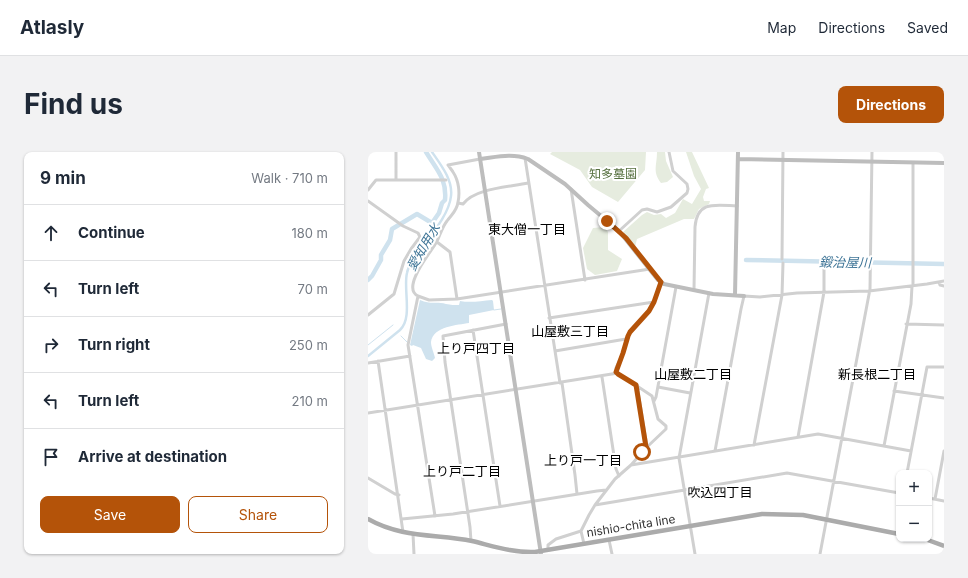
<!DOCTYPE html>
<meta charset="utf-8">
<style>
body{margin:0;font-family:Inter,"Noto Sans JP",sans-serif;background:#f2f2f3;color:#1f2937}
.controls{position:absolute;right:12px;bottom:12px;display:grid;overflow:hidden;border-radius:8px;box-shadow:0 1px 3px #0004}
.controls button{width:36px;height:36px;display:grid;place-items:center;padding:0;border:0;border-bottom:1px solid #e0e1e3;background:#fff;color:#1f2937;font:20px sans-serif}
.stop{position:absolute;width:12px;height:12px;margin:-9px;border:3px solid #b45309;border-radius:50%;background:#fff}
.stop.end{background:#b45309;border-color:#fff;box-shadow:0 1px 4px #0008}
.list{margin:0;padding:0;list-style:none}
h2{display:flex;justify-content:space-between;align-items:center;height:52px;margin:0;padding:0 16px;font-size:17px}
h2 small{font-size:13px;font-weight:400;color:#747a83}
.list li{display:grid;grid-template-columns:26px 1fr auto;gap:12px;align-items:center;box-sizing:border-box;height:56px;padding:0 16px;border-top:1px solid #e0e1e3}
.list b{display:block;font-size:15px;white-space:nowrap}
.list em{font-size:13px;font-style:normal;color:#747a83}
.actions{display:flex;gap:8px;padding:12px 16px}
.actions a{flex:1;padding:9px 0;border:1px solid #b45309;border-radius:8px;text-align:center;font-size:14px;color:#b45309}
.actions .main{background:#b45309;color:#fff}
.icon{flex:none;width:22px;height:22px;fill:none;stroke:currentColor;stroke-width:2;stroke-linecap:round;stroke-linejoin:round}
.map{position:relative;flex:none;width:576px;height:402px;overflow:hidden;border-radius:8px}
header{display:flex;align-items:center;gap:24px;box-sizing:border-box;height:56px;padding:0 20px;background:#fff;border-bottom:1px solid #e0e1e3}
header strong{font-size:19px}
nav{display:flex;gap:22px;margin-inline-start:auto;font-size:14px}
.intro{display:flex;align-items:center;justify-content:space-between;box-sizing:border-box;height:96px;padding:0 24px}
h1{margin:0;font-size:28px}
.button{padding:10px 18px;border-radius:8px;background:#b45309;color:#fff;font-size:14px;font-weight:700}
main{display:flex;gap:24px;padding:0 24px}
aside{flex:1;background:#fff;border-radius:8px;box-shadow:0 1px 3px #0004}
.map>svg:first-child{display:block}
</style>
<header>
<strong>Atlasly</strong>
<nav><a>Map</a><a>Directions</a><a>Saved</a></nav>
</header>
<div class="intro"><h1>Find us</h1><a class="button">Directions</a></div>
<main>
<aside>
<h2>9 min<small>Walk · 710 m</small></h2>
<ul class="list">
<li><svg class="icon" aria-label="ahead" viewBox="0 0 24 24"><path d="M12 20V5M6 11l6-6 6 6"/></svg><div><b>Continue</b></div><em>180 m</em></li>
<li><svg class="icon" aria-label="left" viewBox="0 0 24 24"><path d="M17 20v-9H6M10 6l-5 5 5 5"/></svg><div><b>Turn left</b></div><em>70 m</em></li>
<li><svg class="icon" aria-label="right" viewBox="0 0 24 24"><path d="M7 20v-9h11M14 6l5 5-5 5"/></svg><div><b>Turn right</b></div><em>250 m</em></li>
<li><svg class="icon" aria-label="left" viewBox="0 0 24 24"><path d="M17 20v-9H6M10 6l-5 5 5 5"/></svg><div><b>Turn left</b></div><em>210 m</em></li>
<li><svg class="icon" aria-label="arrive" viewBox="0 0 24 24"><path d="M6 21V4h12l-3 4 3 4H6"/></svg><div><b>Arrive at destination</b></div></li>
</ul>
<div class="actions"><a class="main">Save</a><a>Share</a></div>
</aside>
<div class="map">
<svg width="576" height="402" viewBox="0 0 576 402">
<rect width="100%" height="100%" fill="#fff"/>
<path fill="#e6ecdf" d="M184,0h94l-1,18 -27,32 -26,-15 -12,-17 -30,-16z
M289,0h8l1,9 7,16 -6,5 -6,1c-9,-12 -4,-17 -4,-31z
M318,0h6l17,36 -3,1 -3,8 1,4h6l-1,3 -10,5 -5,10h-10l-47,20 -2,8 -12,-15 19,-17 5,-3 7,3 7,-1 5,4 9,-5 8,-14 9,5 9,-15 -7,-13z
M236,75l4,5v18l14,9 -5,12 -22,4 -8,-6 -4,-21 10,-20z"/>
<path fill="#cfe2ee" d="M52,148c11,5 16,1 26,4 5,1 8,1 13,1l1,-4c10,2 21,0 32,-1l1,1 1,9 -25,5v8c-11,2 -36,3 -38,19 0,5 3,11 4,16l-3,3 -6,-2 -5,-11 -8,-3 -1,1 -2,-1z"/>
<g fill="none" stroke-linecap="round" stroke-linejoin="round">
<path stroke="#cfe2ee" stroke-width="1" d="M126,158l7,-1
M33,184l6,6
M0,193l25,-20"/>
<path stroke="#cfe2ee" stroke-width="2.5" d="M0,204l32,-26c13,-12 3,-41 7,-57 1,-7 6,-13 10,-19 11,-16 32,-38 34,-58 2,-16 -10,-31 -19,-44"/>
<path stroke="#cfe2ee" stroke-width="4.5" d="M378,108l198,4
M0,128l4,-4 9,-16v-5l9,-15 2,-11 25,-15 15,9 7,-10 3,-10 3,-3c2,-21 -8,-30 -19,-48"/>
<path stroke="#d0d0d0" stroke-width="3" d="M157,6l35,225
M28,28v-28
M203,37l14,91
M0,38l8,-10h70
M0,49l35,25 15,7 2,4 -9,12 -7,12 -10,33 -26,21
M90,51l5,1c12,-16 46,-17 65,-21
M251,79l23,-21 5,-1 10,3 14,-5 16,-14 1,-4 -1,-5 -14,-13 -4,-19
M69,90l13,10 7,47
M414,107l1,-107
M571,130l1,3 4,1
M545,134v-123
M326,138l1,-63c2,-27 21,-22 42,-21
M50,144l11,4 28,-1 193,-30
M181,166l105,-16
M538,172l38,1
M105,178l27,176
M187,199l71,-12
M10,209l25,171
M0,211l42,-7
M234,225l14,92 3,7
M194,231l13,92 2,19
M269,233l10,62
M290,235l32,6
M526,239l50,7
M286,249l2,-4 20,-110
M0,261l250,-40
M430,285l26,-145v-32
M386,293l28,-150 1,-32
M516,294l27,-142 1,-18
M347,299l26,-142 3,-13 16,1 37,-4 72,-2 58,-7 17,-3
M263,313l187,-31 93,17
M539,321l20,-106h17
M0,326l27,16 4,1
M561,346l15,3
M567,347l9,-48
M227,353l192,-32 112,20
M67,364l-27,-171 10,-49c-17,-8 12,-43 18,-53 4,-7 6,-16 11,-22 5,-7 10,-10 11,-19 2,-9 1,-21 -5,-30 -1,-2 -3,-4 -5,-7l32,-6
M34,367l51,-5 144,-23 9,-1
M45,382l1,20
M241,388l3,14
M103,389l-1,-14 -25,-165 -2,-26 63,-12
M216,392l-3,-13 8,-16 6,-10 20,-26 16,-14 16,-18 19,-18v-3l-8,-7 -6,-23 -36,-24v-4l7,-15 5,-17 2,-4 19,-21 5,-9 7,-20
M180,398v-5l8,-6 25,-8
M327,402l-16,-96 30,-165
M452,402l50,-265 2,-137"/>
<path stroke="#bdbdbd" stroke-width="4" d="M111,0l62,402
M112,7c17,-2 32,-6 48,0l37,25 23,21 31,26 39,49 6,4 49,10 31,2
M370,7l206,4
M367,143l3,-143"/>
<path stroke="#ababab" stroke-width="4.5" d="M0,367c33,19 68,15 104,22 21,5 41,12 63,11l227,-38 41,1 96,19
M557,387l19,7"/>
</g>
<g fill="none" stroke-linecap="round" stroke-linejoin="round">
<path stroke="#b45309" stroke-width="5" d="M239,69l19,17 35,44 -7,20 -5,9 -19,21 -2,4 -5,17 -7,19 2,2 18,11 10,62 -4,5"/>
</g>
<g text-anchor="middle" stroke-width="4" stroke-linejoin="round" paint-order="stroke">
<g font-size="12" fill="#56703f" stroke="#fff">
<text x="245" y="26">知多墓園</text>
</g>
<g font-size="12" fill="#333" stroke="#fff">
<text transform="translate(263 374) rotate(-9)" y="4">nishio-chita line</text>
</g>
<g font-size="13" fill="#000" stroke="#fff">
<text x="159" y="82">東大僧一丁目</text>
<text x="202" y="184">山屋敷三丁目</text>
<text x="108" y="201">上り戸四丁目</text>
<text x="325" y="227">山屋敷二丁目</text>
<text x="509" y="227">新長根二丁目</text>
<text x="215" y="313">上り戸一丁目</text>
<text x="94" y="324">上り戸二丁目</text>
<text x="352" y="345">吹込四丁目</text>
</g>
<g font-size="13" font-style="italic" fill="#3f7597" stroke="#fff">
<text transform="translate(55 95) rotate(-59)" y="5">愛知用水</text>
<text transform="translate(477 110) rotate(1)" y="5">鍛治屋川</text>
</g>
</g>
</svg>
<div class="controls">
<button>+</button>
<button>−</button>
</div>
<div class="stop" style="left:274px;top:300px"></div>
<div class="stop end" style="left:239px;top:69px"></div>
</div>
</main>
